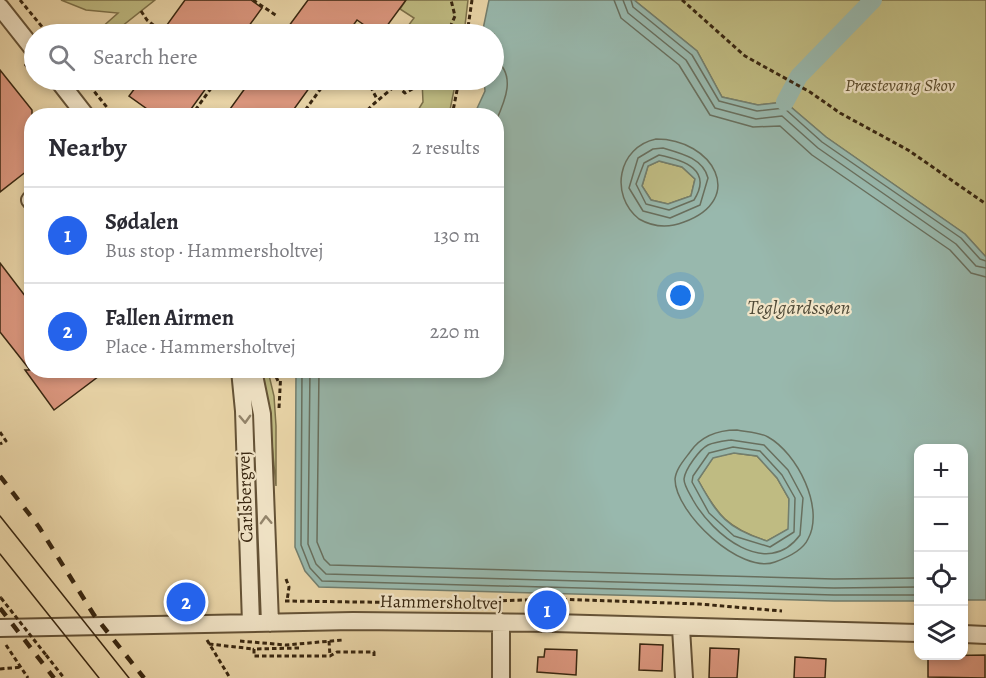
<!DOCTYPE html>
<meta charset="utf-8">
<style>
body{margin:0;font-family:Alegreya,serif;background:#f7f7f7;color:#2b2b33}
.controls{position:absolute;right:18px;bottom:18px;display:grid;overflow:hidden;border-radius:12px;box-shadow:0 3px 9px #0003}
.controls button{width:54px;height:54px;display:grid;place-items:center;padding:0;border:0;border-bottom:2px solid #e1e1e2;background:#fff;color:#2b2b33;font:30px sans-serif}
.you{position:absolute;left:681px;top:296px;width:21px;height:21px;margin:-15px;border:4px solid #fff;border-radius:50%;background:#1a73e8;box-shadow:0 0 0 9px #1a73e833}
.badge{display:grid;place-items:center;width:39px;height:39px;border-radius:50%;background:#2563eb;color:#fff;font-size:20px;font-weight:700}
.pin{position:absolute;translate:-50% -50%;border:3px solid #fff;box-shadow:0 2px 6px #0006}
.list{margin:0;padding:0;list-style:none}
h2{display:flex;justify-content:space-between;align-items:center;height:78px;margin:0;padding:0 24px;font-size:26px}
h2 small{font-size:20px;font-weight:400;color:#7c7c81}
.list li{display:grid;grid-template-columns:39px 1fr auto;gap:18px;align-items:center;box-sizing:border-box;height:96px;padding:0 24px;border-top:2px solid #e1e1e2}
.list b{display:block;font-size:22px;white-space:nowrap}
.list p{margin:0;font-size:20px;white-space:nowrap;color:#7c7c81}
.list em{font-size:20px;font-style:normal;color:#7c7c81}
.icon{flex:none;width:33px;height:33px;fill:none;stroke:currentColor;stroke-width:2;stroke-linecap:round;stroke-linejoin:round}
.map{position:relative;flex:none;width:986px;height:678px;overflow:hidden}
.search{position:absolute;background:#fff;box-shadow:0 3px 9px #0003;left:24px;top:24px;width:480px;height:66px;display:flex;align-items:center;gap:15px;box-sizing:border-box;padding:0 21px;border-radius:33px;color:#7c7c81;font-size:22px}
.panel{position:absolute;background:#fff;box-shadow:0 3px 9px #0003;left:24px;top:108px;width:480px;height:270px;border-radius:24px}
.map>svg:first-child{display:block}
</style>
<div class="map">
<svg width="986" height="678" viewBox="0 0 986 678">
<rect width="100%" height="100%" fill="#ead6a9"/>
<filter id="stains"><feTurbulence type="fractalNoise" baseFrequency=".00333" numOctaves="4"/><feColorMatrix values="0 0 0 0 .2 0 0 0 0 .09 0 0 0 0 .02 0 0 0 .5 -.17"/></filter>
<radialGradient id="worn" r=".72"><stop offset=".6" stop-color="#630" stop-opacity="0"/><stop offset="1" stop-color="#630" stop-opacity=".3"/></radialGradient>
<path fill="#bfbb82" stroke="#7c7049" stroke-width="1.5" d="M61,0h94l-43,34h-8l-4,-5 18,-16 -32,-3z
M406,0h62l-4,34h-62l12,-16 -14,-9z
M634,0h352v257l-21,-23 -139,-97 -41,-35 -27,3 -36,-8 -25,-46z
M422,80h34l-7,35h-34l8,-13z
M659,161l23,6 13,12 -4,17 -23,8 -17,-4 -9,-14 6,-20z
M261,371h7l6,25 2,30v60l-8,-84z
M734,453l23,3 20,22 12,21v30l-22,12c-40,-13 -49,-25 -69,-61l15,-23z"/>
<path fill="#98b8ad" stroke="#727e6e" stroke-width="1.5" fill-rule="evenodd" d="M489,0h145l63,51 25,46 36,8 27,-3 41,35 139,97 21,23v343h-22v-152h-46v153h-84l-515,-14 -14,-16 -10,-24 1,-176 200,-1v-254l-22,-1 11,-24 -1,-11h10v-46h-12zM659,161l23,6 13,12 -4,17 -23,8 -17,-4 -9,-14 6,-20zM734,453l23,3 20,22 12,21 -1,30 -21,12c-40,-12 -49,-25 -69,-61l15,-22z"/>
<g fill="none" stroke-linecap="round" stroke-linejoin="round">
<path stroke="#686f5e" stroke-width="1.5" d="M614,0l7,18 58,47 31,50 43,12 27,-1 32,29 138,95 21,23 15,4
M623,0l5,13 58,47 29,48 41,11 26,-3 36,32 138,96 20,22 10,2
M631,0l2,7 59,48 27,46 38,10 27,-3 38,34 139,96 19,21 6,2
M494,59c23,15 11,42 2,62
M656,139c57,0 91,60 28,83 -15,6 -31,5 -45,-3 -30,-24 -21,-72 17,-80z
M663,148c17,5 40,10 45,30l-8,27 -30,13 -27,-7 -14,-23 9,-30 15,-9z
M659,155c25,5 54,15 35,45l-25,10 -23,-6 -10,-20 8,-21z
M302,370l-1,175 9,23 12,13 512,14h84
M310,370l-2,174 8,20 10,10 508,14 84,-1
M319,370l-2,172 7,17 6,6 504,14 84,-1
M737,430c10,2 22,2 31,7 29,16 57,71 40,102 -5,11 -22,19 -33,23 -34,13 -100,-49 -100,-83 1,-10 9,-19 15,-27 11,-16 28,-22 47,-22z
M731,440l33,5 24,25 15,28 -3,37c-33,45 -88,-1 -107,-35 -3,-6 -9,-14 -9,-21 1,-10 16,-30 24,-34 7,-3 16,-4 23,-5z
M733,447l27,4 22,24 13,23 -1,34 -24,15 -36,-11 -25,-23 -17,-31 1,-6 16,-23z"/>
<path stroke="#98b8ad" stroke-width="18" d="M785,102l14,-26 74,-76"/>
</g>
<path fill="#dc977f" stroke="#382610" stroke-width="1.5" d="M185,0h66l11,8 -19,26h-72l-7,-5z
M308,0h98l-25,34h-4l-20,-14 -10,14h-64z
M0,70l32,40v57l-32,25z
M141,80h71l-26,36h-29l-28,-20z
M251,80h64l-26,36h-64z
M0,263l32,42v65h75l-53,40 -29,-40h5l-30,-38z
M640,644l23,1 -1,26 -23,-1z
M710,648l29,1 -2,29h-28z
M545,649l32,1 -1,25 -39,-3 1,-15h6z
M985,655v23l-57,-1v-21z
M795,657l31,2 -1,19h-31z"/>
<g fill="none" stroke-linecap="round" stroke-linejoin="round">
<defs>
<path id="minor" d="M0,7l34,43
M58,80l28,36
M30,200l2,-1
M240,370l4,41 7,212
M253,370l9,44 8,209
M0,628l353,-7 200,2 365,10
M681,628l3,50
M964,634l22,1
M501,678v-56"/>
</defs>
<use href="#minor" stroke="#645236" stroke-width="20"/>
<path stroke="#382610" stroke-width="3" stroke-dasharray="4.5 3" stroke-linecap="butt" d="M20,0l28,34
M253,0l24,16
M682,0l63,56 65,36 30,21 68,37 78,54
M141,11l6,9 18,14
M359,34l6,-8
M447,34l8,-18 -4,-16
M467,34l5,-34
M25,64l9,11
M85,80l29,36
M230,80l3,2
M367,80l10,19
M397,86l8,7 11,-6 -2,-7
M191,116l26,-36
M301,116l26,-36
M363,116c9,-14 32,-27 36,-36
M452,116l7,-36
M273,370l5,11
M279,408l2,-38
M0,432l6,9 -6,3
M286,579l3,8 -2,14
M0,597l1,1
M285,601l147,2 123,-4 144,5 83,7
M207,640l23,38
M240,641l46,4 57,-5
M329,641l1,15
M209,644l45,5
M6,645l22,33
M299,648l-45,1v7h76l7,-4h37v5
M46,655l18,23
M0,669l22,-2"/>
<use href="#minor" stroke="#f1e4c7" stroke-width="16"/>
<path stroke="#382610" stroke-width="1.5" d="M0,516l129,162
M0,554l99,124"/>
<path stroke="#382610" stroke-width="4.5" stroke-dasharray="10 10" stroke-linecap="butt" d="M0,476l39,51 55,88 50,63
M0,608l54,70"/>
<path stroke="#382610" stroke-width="3" stroke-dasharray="4.5 3" stroke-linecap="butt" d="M1,598l45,57"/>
</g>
<defs><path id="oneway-chevron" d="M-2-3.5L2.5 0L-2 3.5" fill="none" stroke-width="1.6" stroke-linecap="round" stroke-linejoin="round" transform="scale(1.5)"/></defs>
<g stroke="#94856c">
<use href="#oneway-chevron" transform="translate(245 419) rotate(88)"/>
<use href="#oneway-chevron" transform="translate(266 520) rotate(-92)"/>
</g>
<g text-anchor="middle" stroke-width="4.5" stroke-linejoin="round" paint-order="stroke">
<g font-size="18" font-style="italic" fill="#5a4b2c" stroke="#f1e4c7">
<text x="900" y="91">Præstevang Skov</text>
</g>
<g font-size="18" fill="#382610" stroke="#f1e4c7">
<text transform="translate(245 497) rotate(-92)" y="6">Carlsbergvej</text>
<text transform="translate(441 602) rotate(1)" y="6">Hammersholtvej</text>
</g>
<g font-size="20" font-style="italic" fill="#504a37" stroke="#f1e4c7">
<text x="799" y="314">Teglgårdssøen</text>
</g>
</g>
<rect width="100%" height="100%" filter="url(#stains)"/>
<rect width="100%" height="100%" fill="url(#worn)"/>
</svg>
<div class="controls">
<button>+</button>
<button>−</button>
<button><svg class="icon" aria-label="locate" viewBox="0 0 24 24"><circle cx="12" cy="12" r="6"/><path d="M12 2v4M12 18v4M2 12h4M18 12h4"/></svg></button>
<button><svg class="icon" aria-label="layers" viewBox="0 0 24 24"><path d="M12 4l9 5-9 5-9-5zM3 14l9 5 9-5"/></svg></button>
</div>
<div class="you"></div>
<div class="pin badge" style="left:547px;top:610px">1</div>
<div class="pin badge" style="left:186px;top:602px">2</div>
<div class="search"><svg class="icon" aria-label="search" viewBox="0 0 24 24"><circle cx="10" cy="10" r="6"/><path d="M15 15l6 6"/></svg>Search here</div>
<section class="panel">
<h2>Nearby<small>2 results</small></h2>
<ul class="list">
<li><span class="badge">1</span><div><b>Sødalen</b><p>Bus stop · Hammersholtvej</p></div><em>130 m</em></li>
<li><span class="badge">2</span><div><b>Fallen Airmen</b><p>Place · Hammersholtvej</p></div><em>220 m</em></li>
</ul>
</section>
</div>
